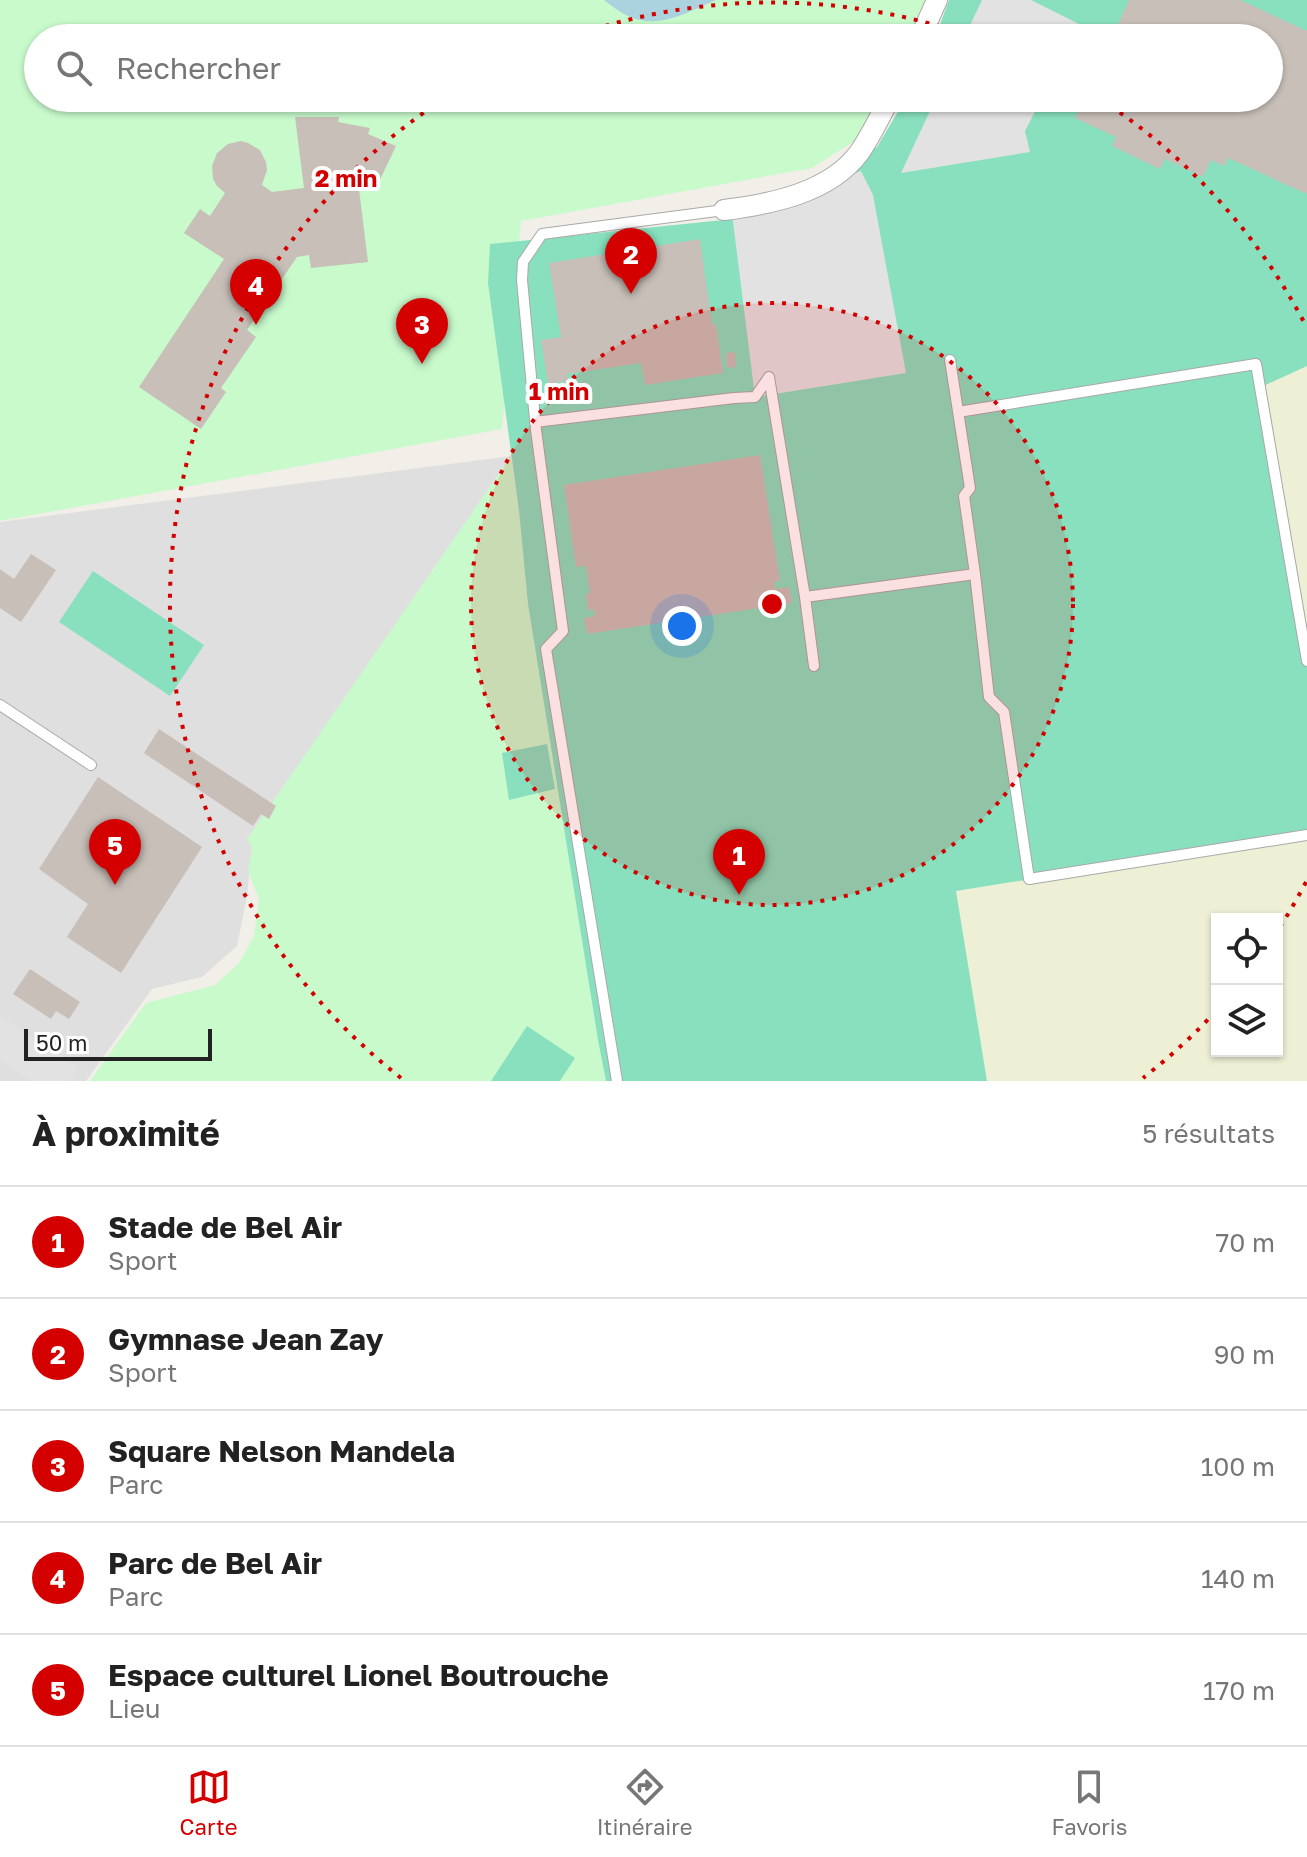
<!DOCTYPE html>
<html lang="fr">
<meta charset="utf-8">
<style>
body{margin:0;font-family:"Golos Text",sans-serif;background:#f6f6f6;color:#222}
.controls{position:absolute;right:24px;bottom:24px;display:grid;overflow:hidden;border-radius:0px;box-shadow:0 2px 6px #0004}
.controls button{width:72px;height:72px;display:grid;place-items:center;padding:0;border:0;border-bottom:2px solid #e0e0e0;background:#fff;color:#222;font:40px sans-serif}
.scale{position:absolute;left:24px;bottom:20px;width:188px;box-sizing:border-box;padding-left:8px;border:4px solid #222;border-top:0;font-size:22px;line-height:28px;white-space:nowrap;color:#222;-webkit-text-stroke:6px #fff;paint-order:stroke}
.you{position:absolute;left:682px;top:626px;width:28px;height:28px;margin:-20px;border:6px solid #fff;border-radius:50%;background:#1a73e8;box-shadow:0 0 0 12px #1a73e833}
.badge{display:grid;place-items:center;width:52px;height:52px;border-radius:50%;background:#d40000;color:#fff;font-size:26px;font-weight:700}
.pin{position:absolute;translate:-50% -66px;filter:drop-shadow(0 2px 4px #0008)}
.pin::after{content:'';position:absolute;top:42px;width:28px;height:24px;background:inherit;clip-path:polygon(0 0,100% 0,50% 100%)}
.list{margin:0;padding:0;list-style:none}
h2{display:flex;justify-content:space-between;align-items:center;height:104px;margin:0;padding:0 32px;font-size:34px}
h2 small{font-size:26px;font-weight:400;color:#767676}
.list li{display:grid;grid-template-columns:52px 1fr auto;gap:24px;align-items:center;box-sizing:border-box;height:112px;padding:0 32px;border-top:2px solid #e0e0e0}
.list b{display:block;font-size:30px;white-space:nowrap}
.list p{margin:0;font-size:26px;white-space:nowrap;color:#767676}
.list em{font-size:26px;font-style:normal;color:#767676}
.icon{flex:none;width:44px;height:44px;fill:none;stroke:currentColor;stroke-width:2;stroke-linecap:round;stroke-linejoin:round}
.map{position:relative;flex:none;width:1307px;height:1081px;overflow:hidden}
.search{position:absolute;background:#fff;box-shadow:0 2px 6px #0004;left:24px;right:24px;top:24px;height:88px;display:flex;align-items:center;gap:20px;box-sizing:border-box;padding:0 28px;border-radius:44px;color:#767676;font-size:30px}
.sheet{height:664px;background:#fff}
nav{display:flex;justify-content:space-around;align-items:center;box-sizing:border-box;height:112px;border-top:2px solid #e0e0e0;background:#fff;font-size:22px;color:#767676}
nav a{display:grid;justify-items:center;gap:4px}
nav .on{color:#d40000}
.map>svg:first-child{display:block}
</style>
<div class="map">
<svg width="1307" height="1081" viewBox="0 0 1307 1081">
<rect width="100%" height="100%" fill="#f2efe9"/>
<path fill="#e0dfdf" d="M511,456l-259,392 -5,48 -10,50 -35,31 -50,12 -66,92h-86v-559z"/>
<path fill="#eef0d5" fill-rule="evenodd" d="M1307,366v298l-48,-276z
M1307,835v246h-320l-31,-190zM1217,919h60v132h-60z"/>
<path fill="#c8facc" d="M0,0h936l-17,38h-881v60h850l-16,32 -60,38 -291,53 -19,208 -502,92z
M511,456l8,55 9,93 70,436 8,41h-516l56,-78 69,-18 24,-22 15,-27 5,-37 -11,-27 4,-24 -5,-9z"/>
<path fill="#88e0be" d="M949,0h358v366l-48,22 48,276v171l-351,56 31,190h-381l-8,-41 -70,-436 -9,-93 -31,-228 2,-39 290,-30 97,-67 29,-49h363v-60h-334z
M93,571l111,74 -34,51 -111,-74z
M547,744l8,45 -46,11 -7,-47z
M527,1026l48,32 -15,23h-69z"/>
<path fill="#e2e2e2" d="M982,0h49l50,25 -7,13h-110z
M936,98h106l-17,33 5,21 -129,21z
M861,171l12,24 33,178 -151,24 -23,-183z
M0,1016l78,52 -8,13h-38l-32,-21z"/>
<path fill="#aad3df" d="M604,0h112c-30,13 -59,31 -90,15 -8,-4 -15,-10 -22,-15z"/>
<path fill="#c7bfb8" d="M1129,0h111l67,31v163l-79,-36 -4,8 -13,-6 -8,17 -38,-18 -5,10 -48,-23 4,-9 -41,-19 9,-20h185v-60h-157z
M295,117h44l-1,5 32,6 -2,6 28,12 -19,40 -19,-5 10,81 -57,6 -2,-13 -12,2 -50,73 9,7 -35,51 5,4 -25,37 -62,-42 85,-128 -40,-26 16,-24 10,7 15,-23 -8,-7 -4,-7 -1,-13 5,-13 11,-9 13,-3 7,2 12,7 6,12 1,8 -5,15 10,7 32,-4z
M700,239l12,86 4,-1 7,49 -78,12 -4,-22 -74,11 1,7 -20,3 -7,-44 20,-3 -12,-74z
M735,352l1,15 -9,1 -1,-15z
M760,455l20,126h-6l1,8 14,-2 3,16 -205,31 -3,-16 11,-2 -1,-6h-6l-2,-16 4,-1 -4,-27 -10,1 -12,-82z
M31,554l25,16 -35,52 -21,-14v-39l14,10z
M159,729l117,77 -7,13 -8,-5 -8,12 -109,-73z
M98,777l104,70 -81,126 -54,-36 21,-33 -49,-35z
M30,969l50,33 -11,17 -13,-8 -5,8 -38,-25z"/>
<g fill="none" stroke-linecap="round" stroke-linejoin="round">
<defs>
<path id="lane" d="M950,360l20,128 -6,8 11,78
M769,377l36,220 9,69
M958,412l298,-48 51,297
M535,422l199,-24 21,-1 14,-20
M805,597l170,-23 14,123 15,15 25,167 278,-44
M0,705l91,60
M617,1081l-71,-432 17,-18 -27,-201 -14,-150 1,-18 19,-28 182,-24"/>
<path id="street" d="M920,38l17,-38
M724,210c47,-6 105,-17 135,-57 12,-17 21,-37 31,-55"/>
</defs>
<use href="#lane" stroke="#a9a9a9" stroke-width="12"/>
<use href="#street" stroke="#a9a9a9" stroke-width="22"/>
<use href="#lane" stroke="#fff" stroke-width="10"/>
<use href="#street" stroke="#fff" stroke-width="20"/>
</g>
<circle cx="772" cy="604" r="301" fill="#d40000" fill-opacity=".12"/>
<g fill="none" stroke="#d40000" stroke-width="4" stroke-dasharray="4 8">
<circle cx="772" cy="604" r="301"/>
<path d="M1306 882A602 602 0 0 1 1280 927M1216 1011A602 602 0 0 1 1143 1078M401 1078A602 602 0 0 1 444 99M571 37A602 602 0 0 1 973 37M1100 99A602 602 0 0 1 1306 326"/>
</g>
<circle cx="772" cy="604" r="12" fill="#d40000" stroke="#fff" stroke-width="4"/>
<g font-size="24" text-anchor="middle" font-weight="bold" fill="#d40000" stroke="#fff" stroke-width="8" stroke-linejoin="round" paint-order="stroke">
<text x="346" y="187">2 min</text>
<text x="559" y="400">1 min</text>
</g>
</svg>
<div class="controls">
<button><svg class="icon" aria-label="locate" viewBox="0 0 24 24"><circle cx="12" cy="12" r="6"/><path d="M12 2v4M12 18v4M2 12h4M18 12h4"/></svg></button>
<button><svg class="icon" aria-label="layers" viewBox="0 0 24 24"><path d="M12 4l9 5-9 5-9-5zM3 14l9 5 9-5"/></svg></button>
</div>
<div class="scale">50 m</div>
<div class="you"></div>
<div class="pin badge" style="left:739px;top:895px">1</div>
<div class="pin badge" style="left:631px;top:294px">2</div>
<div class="pin badge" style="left:422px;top:364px">3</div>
<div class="pin badge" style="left:256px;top:325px">4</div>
<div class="pin badge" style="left:115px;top:885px">5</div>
<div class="search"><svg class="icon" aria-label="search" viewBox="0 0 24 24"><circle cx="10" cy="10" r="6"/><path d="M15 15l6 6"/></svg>Rechercher</div>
</div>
<section class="sheet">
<h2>À proximité<small>5 résultats</small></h2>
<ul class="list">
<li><span class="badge">1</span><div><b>Stade de Bel Air</b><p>Sport</p></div><em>70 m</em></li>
<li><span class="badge">2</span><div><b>Gymnase Jean Zay</b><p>Sport</p></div><em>90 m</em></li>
<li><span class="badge">3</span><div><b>Square Nelson Mandela</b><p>Parc</p></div><em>100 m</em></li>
<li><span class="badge">4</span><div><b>Parc de Bel Air</b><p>Parc</p></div><em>140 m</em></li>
<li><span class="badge">5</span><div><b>Espace culturel Lionel Boutrouche</b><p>Lieu</p></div><em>170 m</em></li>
</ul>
</section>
<nav>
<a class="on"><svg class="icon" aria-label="map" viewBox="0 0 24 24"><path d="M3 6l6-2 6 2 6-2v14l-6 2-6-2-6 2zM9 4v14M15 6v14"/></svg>Carte</a>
<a><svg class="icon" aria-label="directions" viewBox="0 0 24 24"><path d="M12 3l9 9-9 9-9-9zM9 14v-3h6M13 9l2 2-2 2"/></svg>Itinéraire</a>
<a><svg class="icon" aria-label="saved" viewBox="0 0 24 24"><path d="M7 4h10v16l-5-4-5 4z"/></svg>Favoris</a>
</nav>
